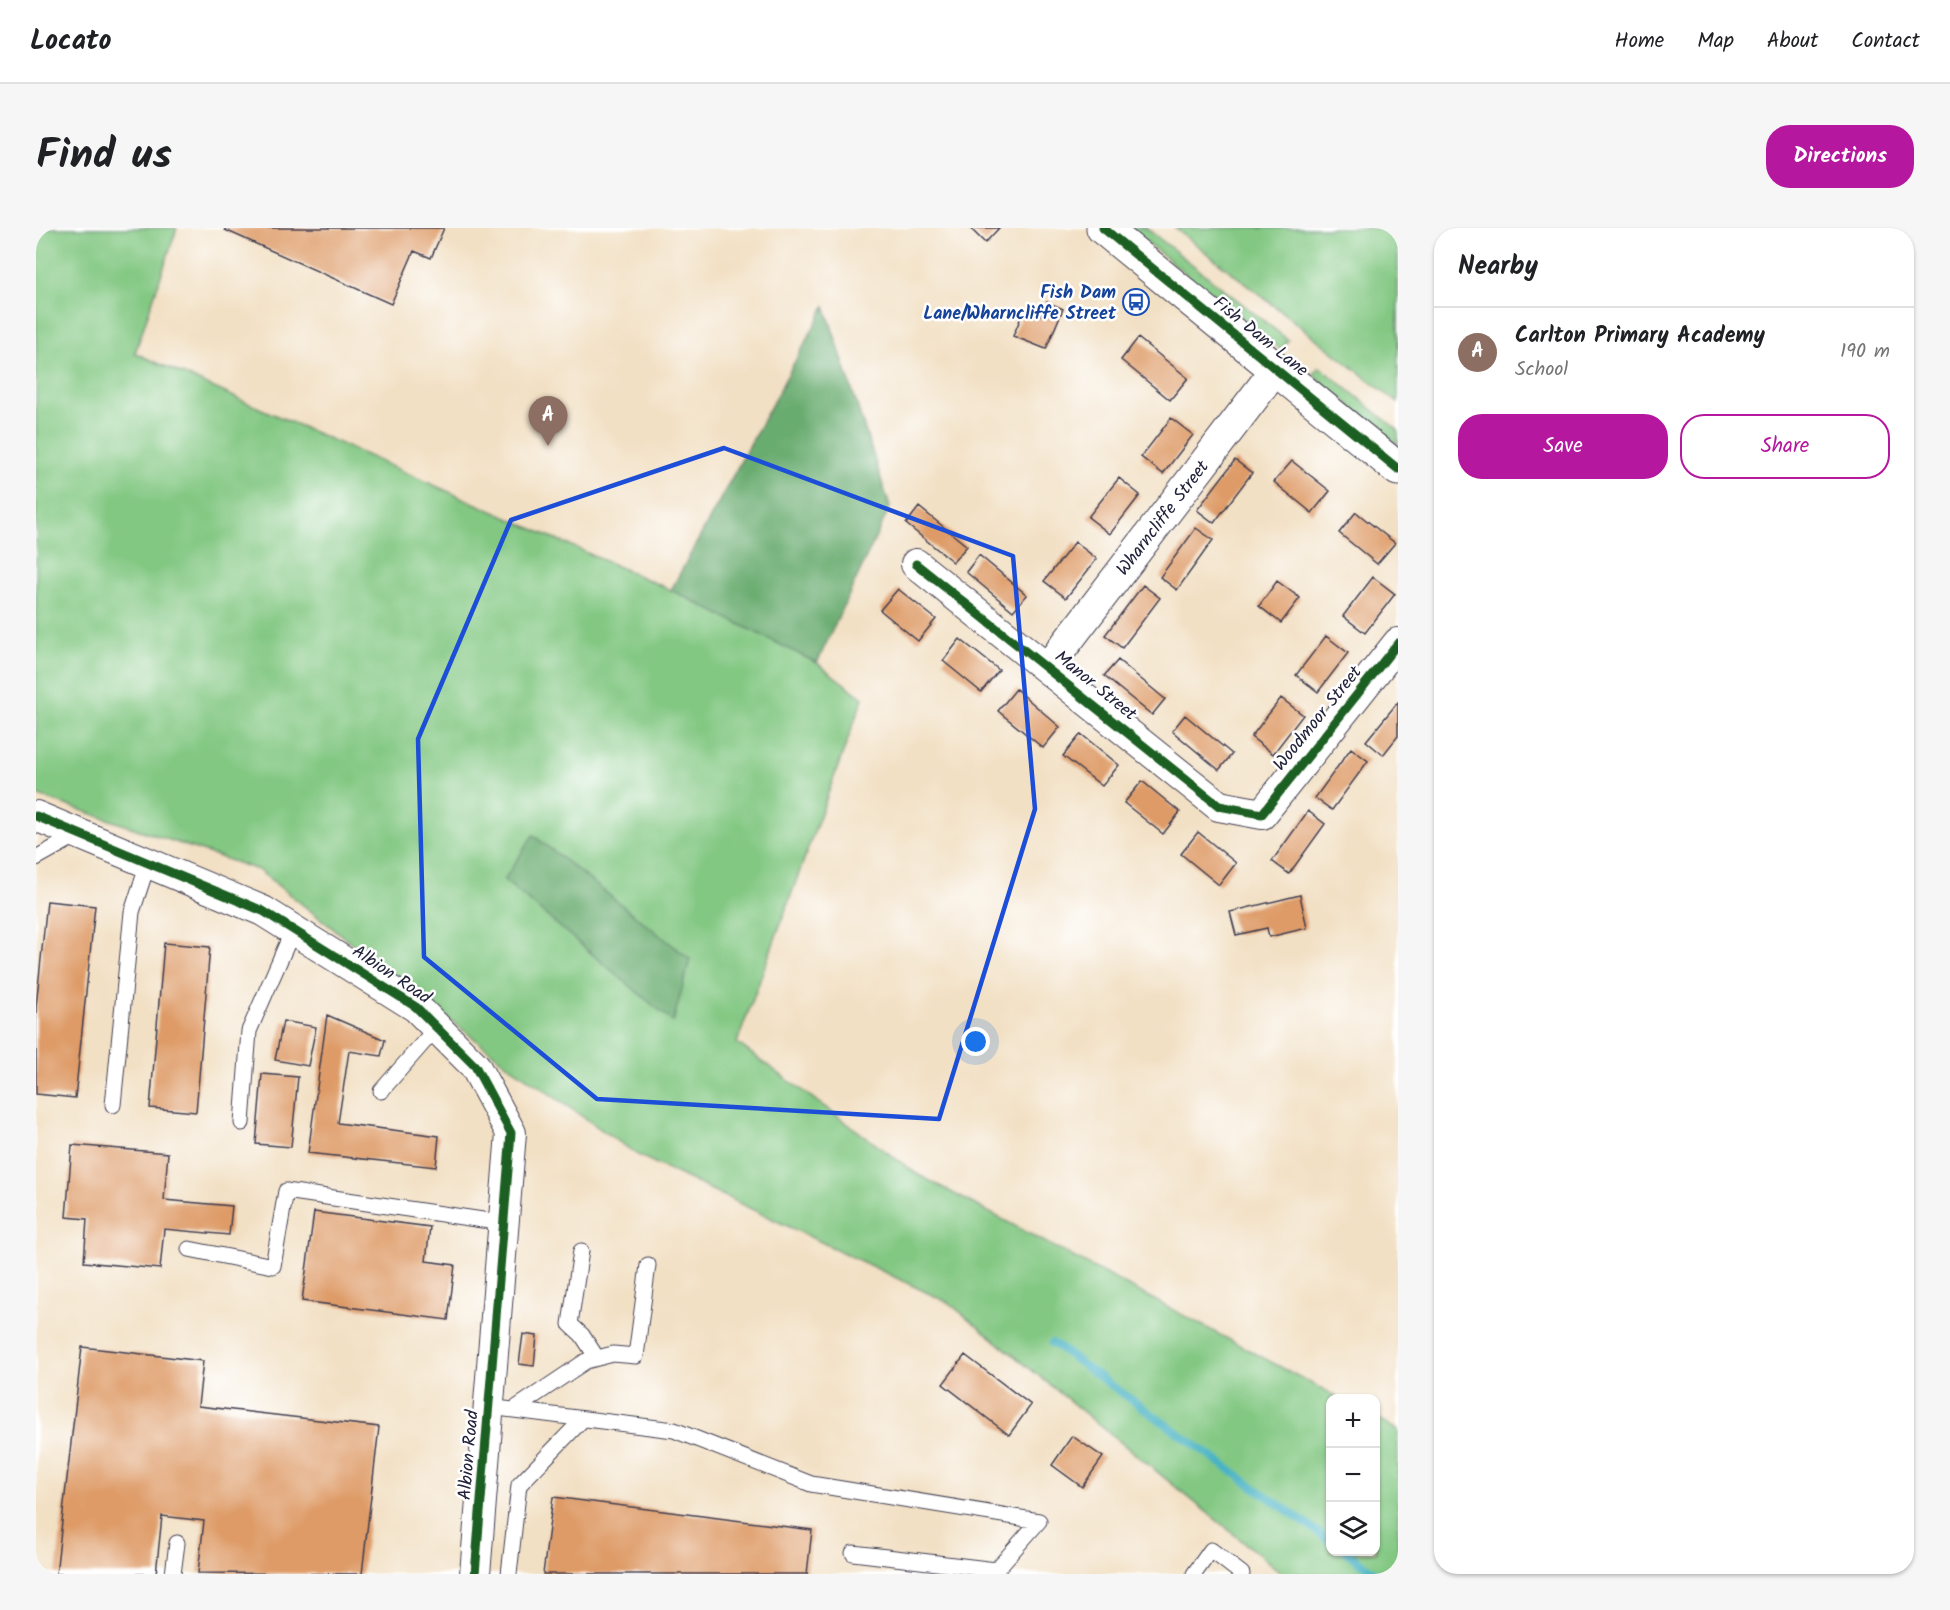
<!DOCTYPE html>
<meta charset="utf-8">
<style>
body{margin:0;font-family:Kalam,sans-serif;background:#f6f6f6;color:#202124}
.controls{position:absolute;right:18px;bottom:18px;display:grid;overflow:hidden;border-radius:12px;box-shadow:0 2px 4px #0004}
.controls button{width:54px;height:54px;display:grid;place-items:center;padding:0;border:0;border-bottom:2px solid #e0e0e0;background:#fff;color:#202124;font:30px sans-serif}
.you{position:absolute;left:940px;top:814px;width:21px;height:21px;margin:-15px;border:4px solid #fff;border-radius:50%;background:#1a73e8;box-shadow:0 0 0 9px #1a73e833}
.badge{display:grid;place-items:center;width:39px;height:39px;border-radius:50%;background:#b5179e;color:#fff;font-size:20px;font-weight:700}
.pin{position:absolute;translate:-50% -50px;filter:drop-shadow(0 2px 3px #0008)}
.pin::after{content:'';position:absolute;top:32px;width:21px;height:18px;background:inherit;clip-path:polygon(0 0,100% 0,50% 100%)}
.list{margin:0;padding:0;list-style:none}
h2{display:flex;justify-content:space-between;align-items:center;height:78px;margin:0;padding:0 24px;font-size:26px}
h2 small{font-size:20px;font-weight:400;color:#757577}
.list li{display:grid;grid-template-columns:39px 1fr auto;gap:18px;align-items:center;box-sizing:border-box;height:90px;padding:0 24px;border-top:2px solid #e0e0e0}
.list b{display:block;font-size:22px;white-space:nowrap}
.list p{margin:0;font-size:20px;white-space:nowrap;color:#757577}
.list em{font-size:20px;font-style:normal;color:#757577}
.actions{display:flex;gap:12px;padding:18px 24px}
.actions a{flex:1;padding:14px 0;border:2px solid #b5179e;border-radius:24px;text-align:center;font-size:21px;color:#b5179e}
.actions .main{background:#b5179e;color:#fff}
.icon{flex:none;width:33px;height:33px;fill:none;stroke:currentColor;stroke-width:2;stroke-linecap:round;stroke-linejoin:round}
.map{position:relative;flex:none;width:1362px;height:1346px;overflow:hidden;border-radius:24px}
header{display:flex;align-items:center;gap:36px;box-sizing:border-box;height:84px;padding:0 30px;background:#fff;border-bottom:2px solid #e0e0e0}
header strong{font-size:28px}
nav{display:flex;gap:33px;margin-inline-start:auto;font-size:21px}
.intro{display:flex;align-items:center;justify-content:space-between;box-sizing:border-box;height:144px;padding:0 36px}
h1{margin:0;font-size:42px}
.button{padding:15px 27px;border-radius:24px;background:#b5179e;color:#fff;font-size:21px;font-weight:700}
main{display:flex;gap:36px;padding:0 36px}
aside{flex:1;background:#fff;border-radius:24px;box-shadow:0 2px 4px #0004}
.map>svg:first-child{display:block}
</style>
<header>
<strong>Locato</strong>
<nav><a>Home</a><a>Map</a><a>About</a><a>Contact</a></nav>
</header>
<div class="intro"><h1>Find us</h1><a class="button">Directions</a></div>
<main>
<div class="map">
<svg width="1362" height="1346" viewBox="0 0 1362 1346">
<rect width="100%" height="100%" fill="#fff"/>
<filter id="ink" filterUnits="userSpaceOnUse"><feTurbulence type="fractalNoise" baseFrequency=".0167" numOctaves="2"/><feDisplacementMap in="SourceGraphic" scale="12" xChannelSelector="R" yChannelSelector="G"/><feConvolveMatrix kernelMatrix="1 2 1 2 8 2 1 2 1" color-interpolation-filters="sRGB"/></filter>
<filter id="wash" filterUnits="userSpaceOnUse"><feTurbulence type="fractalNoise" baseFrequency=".008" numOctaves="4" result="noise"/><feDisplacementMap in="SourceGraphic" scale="24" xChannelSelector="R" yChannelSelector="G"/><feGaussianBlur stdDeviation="1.35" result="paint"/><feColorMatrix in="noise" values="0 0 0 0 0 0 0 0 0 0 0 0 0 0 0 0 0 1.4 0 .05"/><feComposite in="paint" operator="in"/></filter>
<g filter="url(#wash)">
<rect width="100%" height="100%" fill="#f2e0c4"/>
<path fill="#82c782" stroke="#52745e" stroke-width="1.5" d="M0,0h141l-42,125 536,237 146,73 46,35 -126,345 180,131 422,224h-9v154h46v-134l22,12v144h-115l-334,-271 -311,-148 -130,-90 -250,-195 -222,-75z
M1093,0h17l142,112 -7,10z
M1139,0h223v175z
M1284,139l78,63v15l-85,-70z"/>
<path fill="#69ac70" stroke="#466756" stroke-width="1.5" d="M789,78l65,201 -73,156 -146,-73z
M497,607l157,124 -17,63 -169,-142z"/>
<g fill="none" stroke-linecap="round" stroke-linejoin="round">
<path stroke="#48b3c5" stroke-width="8" d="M1016,1115l278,198
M1310,1324l31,22"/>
</g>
<g id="blocks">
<path fill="#de9b67" d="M189,0h219l-13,30 -17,-7 -23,53 -166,-74z
M934,0h29l-14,15z
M1011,74l16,7 -17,40 -33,-13 12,-28 17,7z
M1102,110l50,40 -18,22 -49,-40z
M1135,190l22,17 -30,39 -22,-17z
M1199,232l17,13 -38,50 -17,-13z
M1256,233l38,30 -18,22 -38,-31z
M1083,250l21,17 -30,39 -22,-17z
M883,279l48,39 -14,16 -47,-38z
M1320,284l39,31 -18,21 -38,-31z
M1160,300l17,12 -36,50 -17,-13z
M1039,314l22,17 -31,39 -22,-17z
M943,327l48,40 -14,16 -47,-39z
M1337,349l22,17 -30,39 -22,-17z
M1241,353l23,17 -19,25 -22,-17z
M1107,357l17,13 -38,50 -17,-13z
M862,361l38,30 -18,22 -38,-31z
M1290,408l22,17 -30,39 -22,-17z
M924,411l39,31 -18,22 -38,-31z
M1082,432l47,39 -13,16 -48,-39z
M980,461l44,38 -17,21 -45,-37z
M1245,470l22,17 -30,39 -22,-17z
M1362,474v34l-15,19 -17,-14z
M1149,487l47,39 -13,16 -47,-39z
M1045,506l38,31 -17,21 -39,-30z
M1315,520l17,13 -36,49 -17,-12z
M1106,553l38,31 -17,22 -39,-31z
M1272,583l17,13 -36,50 -17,-13z
M1162,604l38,31 -17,22 -38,-31z
M1264,667l7,33 -38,9 -2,-9 -31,7 -6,-23z
M11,673l48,5 -20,192 -39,-4v-87z
M128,715l46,4 -14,165 -46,-4z
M291,787l58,25 -4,16 -32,-5 -11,72 101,13 -3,31 -128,-14z
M247,793l33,6 -8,39 -33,-6z
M226,846l36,3 -7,70 -35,-3z
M36,917l96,8 -4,47 68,6 -3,29 -65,-6 -4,40 -76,-7 3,-43 -21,-2z
M278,984l116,15 -4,34 29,4 -7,55 -146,-19z
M487,1106l14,2 -3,30 -15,-2z
M46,1119l121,14 -5,45 181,21 -17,147 -164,-1 6,-52 -42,-5 -6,58h-100z
M929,1127l66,50 -22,30 -66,-51z
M1036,1208l31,21 -21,30 -30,-22z
M517,1269l259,33 -5,44h-264z"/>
</g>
</g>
<g filter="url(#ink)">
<use href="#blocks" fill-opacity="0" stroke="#413e50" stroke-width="1.5"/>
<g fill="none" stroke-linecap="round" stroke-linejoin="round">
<defs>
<path id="service" d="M0,630l43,-24
M345,863l56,-64
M77,877l19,-193 16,-49
M206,895l7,-92 44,-101
M153,1021l84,17 13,-75 217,32
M545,1023l-11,73 12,11 15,23
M453,1179l185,23 137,54 228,37 -43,49 -143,-17
M477,1182l73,-49 27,-7 23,2 12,-91
M137,1346l4,-31
M473,1346l10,-89 64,-66
M1158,1346l17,-24 31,24"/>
<g id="minor">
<path d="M880,336l303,242 43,8 136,-171"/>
<path id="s1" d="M1012,439l228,-298"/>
<path d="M0,588l227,95 153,96 59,59 36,67 -36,441"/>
</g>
<path id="tertiary" d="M1067,0l295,241"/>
</defs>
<use href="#service" stroke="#413e50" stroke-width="17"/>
<use href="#minor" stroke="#413e50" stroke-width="32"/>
<use href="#tertiary" stroke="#413e50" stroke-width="35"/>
<use href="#service" stroke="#fff" stroke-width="15"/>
<use href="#minor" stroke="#fff" stroke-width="30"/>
<use href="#tertiary" stroke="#fff" stroke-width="33"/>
<defs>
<path id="cycleway" d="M1067,0l295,241
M880,336l303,242 43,8 136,-171
M0,588l227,95 153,96 59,59 36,67 -36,441"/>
</defs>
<use href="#cycleway" stroke="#fff" stroke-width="13"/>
<use href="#cycleway" stroke="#1b5e20" stroke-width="9"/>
</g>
</g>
<path fill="none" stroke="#1d4ed8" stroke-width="4.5" stroke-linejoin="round" d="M688,220l289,108 22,253 -96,310 -342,-20 -173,-142 -6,-218 93,-219z"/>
<defs>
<symbol id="bus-ring" viewBox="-11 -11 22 22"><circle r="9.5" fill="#fff" stroke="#1a4fb4" stroke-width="1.5"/><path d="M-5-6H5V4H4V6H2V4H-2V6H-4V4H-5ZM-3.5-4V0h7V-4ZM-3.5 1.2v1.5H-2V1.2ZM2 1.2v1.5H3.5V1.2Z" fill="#1a4fb4"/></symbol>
</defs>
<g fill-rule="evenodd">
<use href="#bus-ring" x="1085" y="59" width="30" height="30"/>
</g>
<g text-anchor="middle" stroke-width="5" stroke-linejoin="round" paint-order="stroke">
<g font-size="18" font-weight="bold" fill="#164399" stroke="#fff" text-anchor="end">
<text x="1080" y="70">Fish Dam<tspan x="1080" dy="21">Lane/Wharncliffe Street</tspan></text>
</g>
<g font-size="18" fill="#22223b" stroke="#fff">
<text transform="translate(1225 108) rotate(39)" y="6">Fish Dam Lane</text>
<text dy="6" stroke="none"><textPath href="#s1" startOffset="188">Wharncliffe Street</textPath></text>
<text transform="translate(1060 457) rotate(39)" y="6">Manor Street</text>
<text transform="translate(1281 490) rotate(-51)" y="6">Woodmoor Street</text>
<text transform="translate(356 746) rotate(34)" y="6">Albion Road</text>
<text transform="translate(432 1227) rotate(-85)" y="6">Albion Road</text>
</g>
</g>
</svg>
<div class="controls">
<button>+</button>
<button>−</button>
<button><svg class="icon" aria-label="layers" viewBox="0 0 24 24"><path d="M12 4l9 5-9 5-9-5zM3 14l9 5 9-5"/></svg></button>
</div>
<div class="you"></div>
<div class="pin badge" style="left:512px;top:218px;background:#8d6e63">A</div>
</div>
<aside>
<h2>Nearby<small></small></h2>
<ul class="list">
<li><span class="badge" style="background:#8d6e63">A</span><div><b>Carlton Primary Academy</b><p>School</p></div><em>190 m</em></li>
</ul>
<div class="actions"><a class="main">Save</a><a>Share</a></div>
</aside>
</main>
